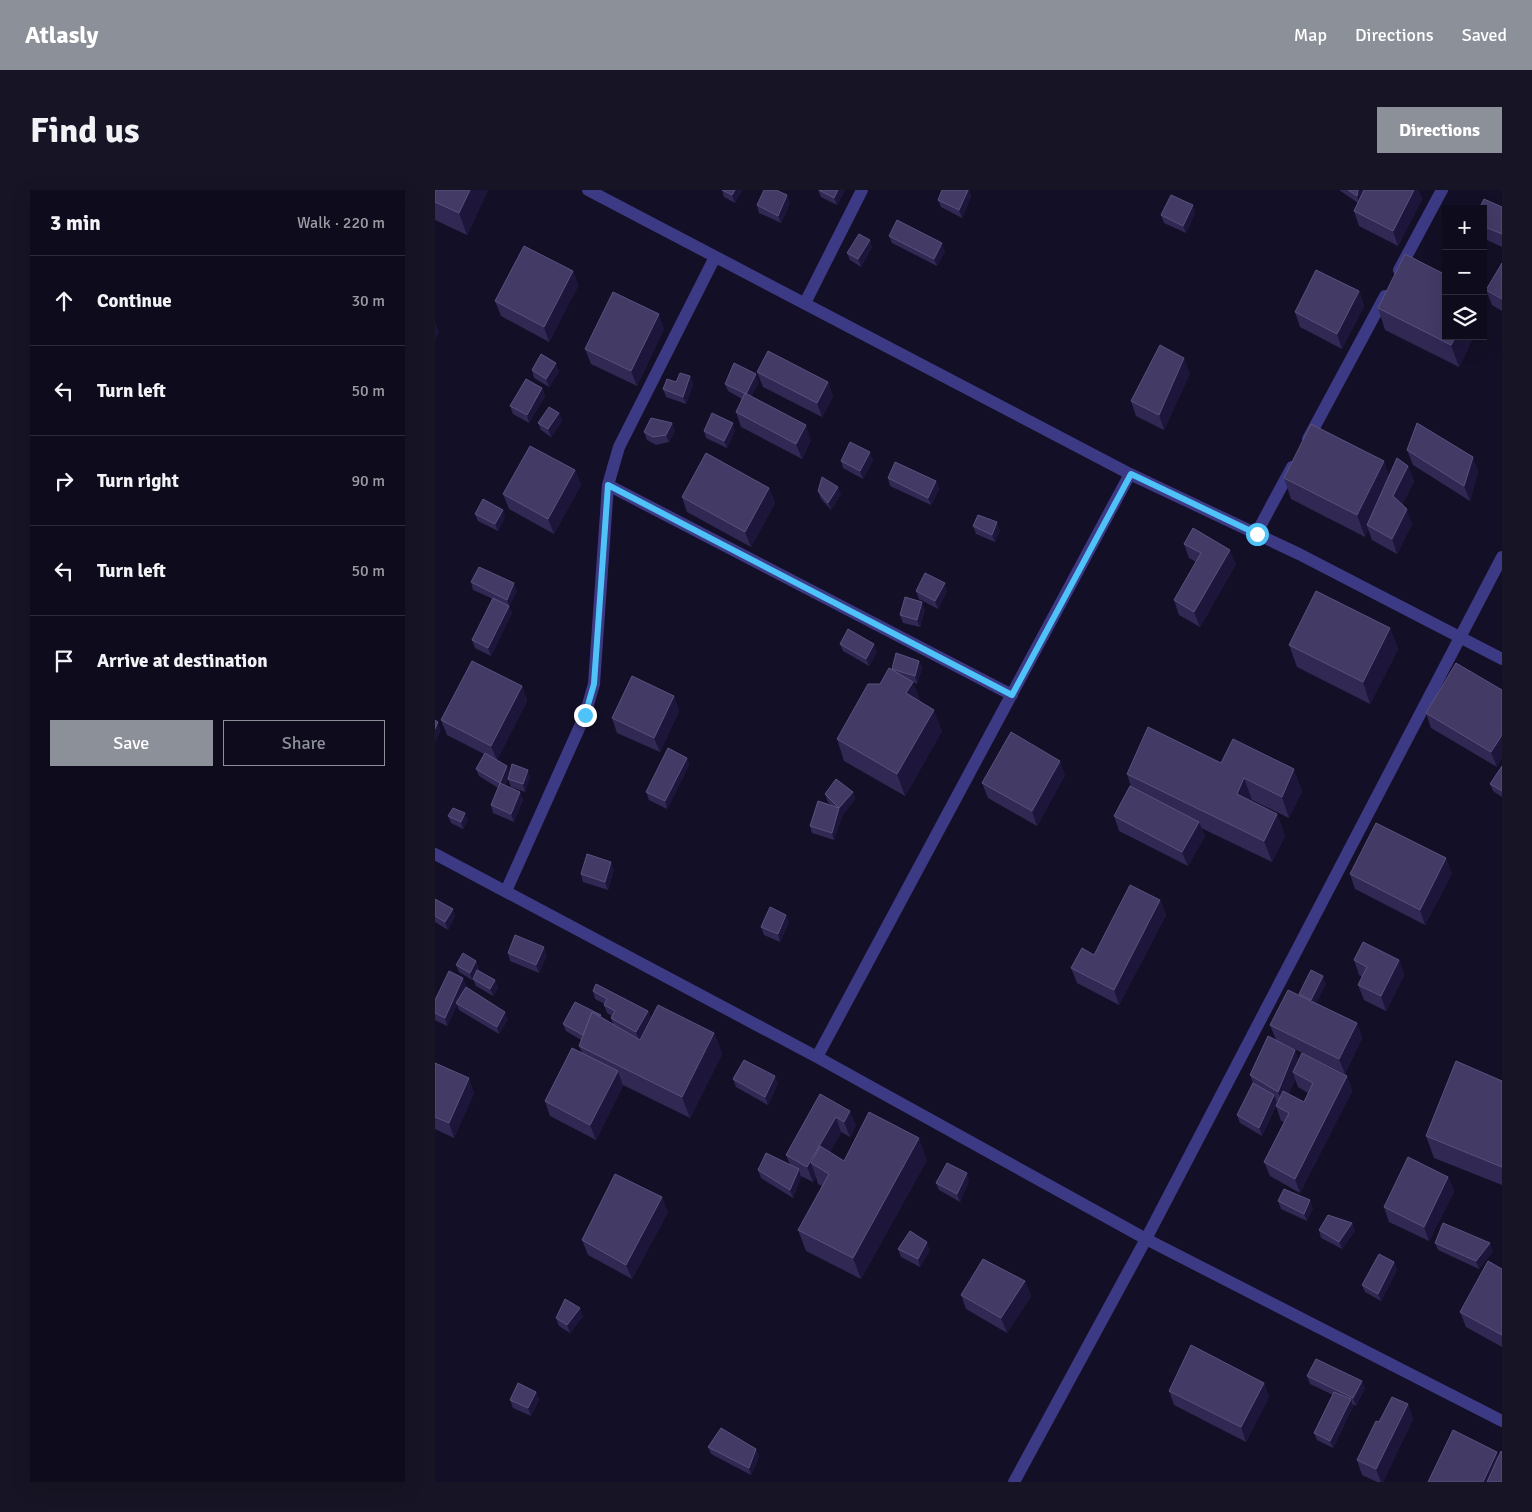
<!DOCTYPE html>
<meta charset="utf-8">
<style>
body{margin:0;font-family:Signika,sans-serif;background:#171425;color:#f1f3f6}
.controls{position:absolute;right:15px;top:15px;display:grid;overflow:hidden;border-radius:0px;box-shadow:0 5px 20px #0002}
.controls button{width:45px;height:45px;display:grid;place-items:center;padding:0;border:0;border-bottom:1px solid #2e2b3b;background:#0e0b1c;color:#f1f3f6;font:25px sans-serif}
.stop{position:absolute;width:15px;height:15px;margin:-11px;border:4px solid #4fc3f7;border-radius:50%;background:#fff}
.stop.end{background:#4fc3f7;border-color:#fff;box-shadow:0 1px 5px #0008}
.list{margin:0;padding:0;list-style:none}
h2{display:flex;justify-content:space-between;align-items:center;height:65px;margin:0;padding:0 20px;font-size:21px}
h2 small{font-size:16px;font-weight:400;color:#9b9ba3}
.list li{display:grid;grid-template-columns:32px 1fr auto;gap:15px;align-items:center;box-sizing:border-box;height:90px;padding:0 20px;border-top:1px solid #2e2b3b}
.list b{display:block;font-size:19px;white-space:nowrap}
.list em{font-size:16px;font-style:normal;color:#9b9ba3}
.actions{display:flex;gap:10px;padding:15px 20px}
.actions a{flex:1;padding:11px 0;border:1px solid #8c9099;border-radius:0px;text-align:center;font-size:18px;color:#8c9099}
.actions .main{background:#8c9099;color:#fff}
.icon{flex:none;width:28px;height:28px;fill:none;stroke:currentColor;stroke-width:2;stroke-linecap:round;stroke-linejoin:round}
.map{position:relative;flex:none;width:1067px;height:1292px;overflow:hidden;border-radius:0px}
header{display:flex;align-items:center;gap:30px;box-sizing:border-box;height:70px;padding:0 25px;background:#8c9099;color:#fff}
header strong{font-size:24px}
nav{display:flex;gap:28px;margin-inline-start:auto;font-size:18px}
.intro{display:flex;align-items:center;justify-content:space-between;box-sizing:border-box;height:120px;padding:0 30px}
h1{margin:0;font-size:35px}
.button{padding:12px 22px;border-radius:0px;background:#8c9099;color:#fff;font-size:18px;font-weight:700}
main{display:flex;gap:30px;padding:0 30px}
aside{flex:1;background:#0e0b1c;border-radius:0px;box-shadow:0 5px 20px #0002}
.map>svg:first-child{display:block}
</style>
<header>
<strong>Atlasly</strong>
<nav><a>Map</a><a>Directions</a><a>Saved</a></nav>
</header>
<div class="intro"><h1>Find us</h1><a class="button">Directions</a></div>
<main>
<aside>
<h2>3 min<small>Walk · 220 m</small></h2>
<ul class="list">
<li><svg class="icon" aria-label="ahead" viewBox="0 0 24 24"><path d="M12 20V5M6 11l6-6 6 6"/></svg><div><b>Continue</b></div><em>30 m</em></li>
<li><svg class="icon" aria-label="left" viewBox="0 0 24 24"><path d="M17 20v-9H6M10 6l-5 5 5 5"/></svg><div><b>Turn left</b></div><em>50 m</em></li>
<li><svg class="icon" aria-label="right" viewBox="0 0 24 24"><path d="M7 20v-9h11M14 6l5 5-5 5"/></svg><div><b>Turn right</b></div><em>90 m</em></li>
<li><svg class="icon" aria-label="left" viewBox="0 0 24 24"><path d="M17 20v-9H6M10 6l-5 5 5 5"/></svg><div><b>Turn left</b></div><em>50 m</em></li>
<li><svg class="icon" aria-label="arrive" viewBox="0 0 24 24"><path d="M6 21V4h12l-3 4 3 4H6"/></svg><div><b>Arrive at destination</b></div></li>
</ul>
<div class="actions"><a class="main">Save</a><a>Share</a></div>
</aside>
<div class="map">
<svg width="1067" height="1292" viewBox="0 0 1067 1292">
<rect width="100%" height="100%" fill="#130f26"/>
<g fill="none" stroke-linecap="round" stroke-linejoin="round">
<path stroke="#3d3a85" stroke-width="12" d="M153,0l542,284 169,80 203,105
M964,80l43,-80
M370,113l57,-113
M873,249l77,-143
M173,295l404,210
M821,344l36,-67
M0,664l382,203 329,182 356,182
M71,701l79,-176 9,-31 14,-199 11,-38 96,-190
M382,867l313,-583
M579,1292l132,-243 356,-682"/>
</g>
<path fill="#312854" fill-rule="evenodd" d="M0,0h53l-21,45 -32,-15z
M287,0h20l-7,13 -11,-6z
M383,0h27l-8,15 -16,-8z
M534,0l2,7 -9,21 -21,-11 -3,-7z
M904,0h25l-2,5 2,-5h54l4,9 -24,47 -39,-20 -5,-15 4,-8z
M355,13l-9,20 -22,-10 -2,-8z
M1067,17v40l-19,-9v-29z
M760,23l-9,20 -22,-10 -3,-8z
M454,46l56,15 -8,15 -45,-23z
M437,57l-11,20 -11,-7 -3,-7z
M1067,73v48l-10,-6 -6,-15z
M138,81l5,15 -29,56 -48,-26 -6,-15z
M924,101l5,15 -22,43 -42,-22 -5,-15z
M943,118l96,28 -15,31 -74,-37z
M229,139l-27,57 -46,-22 -6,-15z
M97,180l27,1 -10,16 -15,-9z
M322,182l71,10 5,15 -11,20 -59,-30z
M755,183l-26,57 -28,-14 -5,-15z
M255,186l3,8 -7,20 -20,-7 -3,-8z
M324,192l-8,14 60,44 -9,19 -61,-32 -5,-15 6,-13 -14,-8 -3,-7z
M107,198l3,8 -16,27 -16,-9 -3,-8z
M124,223l3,8 -11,16 -10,-7 -3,-7z
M237,233l3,8 -6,11 -13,3 -9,-5 -3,-8z
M269,241h31l-8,17 -21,-10z
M972,260l71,21 -8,30 -57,-36z
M438,270l-10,19 -20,-11 -2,-7z
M973,276l6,15 -12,24 10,19 -15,30 -25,-14 -4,-11 -3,8 -74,-38 -7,-21 105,-3z
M140,280l6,15 -27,49 -45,-25 -6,-15z
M453,288l48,3 3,8 -8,16 -41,-19z
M334,298l6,15 -24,44 -64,-35 -5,-15z
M383,301l23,3 -10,16 -10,-11z
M40,324l30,3 -7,14 -20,-10z
M538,336l27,4 -5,12 -19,-8z
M749,354l52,20 -36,63 -21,-12 -5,-15 22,-38 -7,-4z
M36,392l46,9 -8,16 3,6 -21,43 -16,-8 -3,-8 21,-41 -20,-9z
M481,401h31l-9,18 -19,-10z
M490,419l-5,18 -17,-4 -3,-8z
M955,438l8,21 -28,55 -73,-37 -8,-22z
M405,454l37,8 -8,14 -26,-15z
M484,471l3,7 -5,16 -4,-2 7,19 22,30 -37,65 -61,-35 -7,-22 55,-69v-1z
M87,496l5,15 -30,59 13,13 20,4 -5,15 -14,-5 -3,-8 2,-5 -5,11 18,15 -9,22 -21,-9 -2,-8 7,-17 -19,-12 -3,-7 8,-15 -37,-19 -6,-15z
M1067,500l-5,77 -66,-39 -5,-15z
M239,506l5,15 -19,41 -43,-19 -5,-15z
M252,568l2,7 -22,44 -18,-9 -3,-8z
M786,573l81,28 -13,27 -37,-18 -1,2 26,12 8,22 -13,26 -71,-34 4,8 -17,30 -69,-35 -5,-15 17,-29 -4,-13z
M1067,576v31l-9,-6 -3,-7z
M630,585l-28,51 -49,-28 -6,-15z
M418,602l2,7 -13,17 -8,24 -22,-7 -2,-7 22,-20 -4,-4 -3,-8z
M13,626l20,4 -5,9 -12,-6z
M179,679l-6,21 -25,-8 -2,-8z
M1017,683l-27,52 -70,-36 -5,-15z
M0,709l20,17 -7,14 -13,-8z
M725,710l6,15 -47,90 -42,-22 -6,-15 23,-13z
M354,732l-9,20 -16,-7 -3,-8z
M73,763l39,2 -8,18 -29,-12z
M919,770h45l5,15 -18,36 -22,-11 -6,-15 4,-8 -3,-2z
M41,771l3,8 -1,1 17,10 3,8 -5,8 -17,-10 -3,-7 -1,1 -13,-8 -3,-7z
M891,794l-10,19 41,20 5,15 -17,36 -69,-34 -6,-15 29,-30z
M31,795l-3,6 45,28 -9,15 -40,-24 -2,-5 -10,21 -12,-6v-20z
M158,801l55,20 3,8 -12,21h1l74,-7 8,21 -32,64 -67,-33v1l-27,54 -46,-24 -5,-15 37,-48 -3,-7 2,-6 -15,-9 -3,-7 38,-9 1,2 11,7 -2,-6 1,-2 -5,-3 -3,-8 1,-1 -10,-5z
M860,860l3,10 49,16 5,15 -52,102 -30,-17 -6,-14 20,-40 -3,-1 -5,-15 1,-3 -15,33 -22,-13 -3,-8 16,-32 -3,-8zM860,889l3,8 10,6 -4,9 -15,-8z
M0,873l39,30 -20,45 -19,-9z
M298,889l45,4 -10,22 -32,-18z
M1067,891v104l-68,-27 -8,-22z
M385,904l36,31 -6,12 -9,-5 -11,20 14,9 83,-1 -66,119 -55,-28 -8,-21 24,-44 -4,-2 -2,-7 -3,5 -12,-6v1l-8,21 -32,-20 -3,-8 32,-5 -4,-10z
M1013,987l6,15 -25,49 -40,-19 -5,-15z
M534,991l-9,21 -21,-12 -3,-7z
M843,1011l35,7 -6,13 -26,-12z
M233,1022l-36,67 -44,-24 -6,-15z
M917,1033l3,8 -13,18 -21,-11 -2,-8z
M1000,1053l58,8 -14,18 -41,-19z
M463,1059l32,1 -10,17 -19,-10z
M959,1072l3,8 -16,31 -16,-9 -3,-7z
M1067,1079v78l-36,-20 -6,-15z
M590,1091l6,15 -24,37 -41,-24 -5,-14z
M148,1126l-13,17 -11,-7 -3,-8z
M872,1186l58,12 -9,18 -4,-2 1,3 -20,41 -16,-8 -3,-7 19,-38 -23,-11z
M829,1193l5,14 -23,45 -72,-37 -5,-14z
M101,1202l3,8 -8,16 -18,-8 -3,-8z
M973,1214l5,15 -30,63h-6l-15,-7 -5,-15 22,-38z
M273,1257l48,2 3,8 -8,18 -40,-21z"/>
<path fill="#1d163a" d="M35,0h18l-21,45 -8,-22z
M300,0h7l-7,13 -3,-8z
M403,0h7l-8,15 -3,-7z
M534,0l2,7 -9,21 -3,-8z
M923,0h6l-5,13 -2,-7z
M979,0h4l4,9 -24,47 -5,-15z
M352,5l3,8 -9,20 -3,-7z
M758,15l2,8 -9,20 -3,-7z
M435,50l2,7 -11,20 -3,-8z
M507,53l3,8 -8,15 -3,-7z
M138,81l5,15 -29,56 -5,-15z
M924,101l5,15 -22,43 -5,-15z
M1048,115l3,8 -3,6z
M224,124l5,15 -27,57 -6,-15z
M0,132l4,10 -4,8z
M1021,146h18l-15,31 -8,-22z
M749,168l6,15 -26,57 -5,-15z
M121,173l3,8 -10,16 -3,-8z
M321,184l3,8 -10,20 -3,-8z
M255,186l3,8 -7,20 -3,-7z
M393,192l5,15 -11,20 -5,-14z
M107,198l3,8 -16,27 -2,-8z
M124,223l3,8 -11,16 -3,-8z
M237,233l3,8 -6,11 -3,-7z
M298,233l2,8 -8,17 -3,-7z
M371,235l5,15 -9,19 -6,-15z
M435,262l3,8 -10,19 -3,-8z
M1038,267l5,14 -8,30 -6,-15z
M949,271l8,22 -25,42 1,4 -3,8 -8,-22z
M973,276l6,15 -15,30 -6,-15z
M140,280l6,15 -27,49 -6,-15z
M501,291l3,8 -8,16 -3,-7z
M403,297l3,7 -10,16 -3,-7z
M334,298l6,15 -24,44 -6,-15z
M972,319l5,15 -15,30 -5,-15z
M68,320l2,7 -7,14 -3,-7z
M562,332l3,8 -5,12 -3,-7z
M795,360l6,14 -36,63 -6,-15z
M79,393l3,8 -8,16 3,6 -21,43 -3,-8 21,-42 -2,-6z
M510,393l2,8 -9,18 -3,-8z
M487,412l3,7 -5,18 -3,-7z
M955,438l8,21 -28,55 -7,-22z
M439,454l3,8 -8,14 -3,-7z
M484,471l3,7 -5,16 -2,-8z
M478,492l8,21 -15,-10z
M87,496l5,15 -30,59 -6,-14z
M239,506l5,15 -19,41 -6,-14z
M499,520l8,21 -37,65 -8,-22z
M3,532l3,8 -6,13v-14z
M1067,545v24l-5,8 -6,-15z
M252,568l2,7 -22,44 -2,-8z
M625,571l5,14 -28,51 -5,-15z
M72,576l3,7 -8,17 -2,-7z
M859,579l8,22 -13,27 -7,-21z
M93,580l2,7 -5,15 -2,-8z
M809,588l8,22 -8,16 -7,-22z
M85,602l3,8 -9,22 -3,-8z
M418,602l2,7 -13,17 -8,24 -2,-7 7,-25z
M30,623l3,7 -5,9 -2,-7z
M842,624l8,22 -13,26 -8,-21z
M764,632l6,14 -17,30 -6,-14z
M1011,668l6,15 -27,52 -5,-15z
M176,672l3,7 -6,21 -3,-8z
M725,710l6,15 -47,90 -5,-15z
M18,719l2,7 -7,14 -3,-8z
M351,725l3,7 -9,20 -2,-8z
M109,757l3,8 -8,18 -3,-8z
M964,770l5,15 -18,36 -5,-15z
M41,771l3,8 -7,11 -2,-7z
M888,786l3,8 -12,24 -3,-8z
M28,788l3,7 -8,18h-2l1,2 -10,21 -2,-8z
M60,790l3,8 -5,8 -3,-7z
M213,821l3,8 -12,21 -3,-8z
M70,822l3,7 -9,15 -2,-7z
M922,833l5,15 -17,36 -6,-15z
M279,843l8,21 -32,64 -8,-21z
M860,860l5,15 -7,7 2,7 -11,28 -6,-15z
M183,881l5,15 -27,54 -6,-15z
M340,886l3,7 -10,22 -3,-8z
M912,886l5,15 -52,102 -5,-14z
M34,888l5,15 -20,45 -5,-15z
M839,905l3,7 -15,34 -3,-8z
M415,921l6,14 -6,12 -6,-15z
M401,927l5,15 -20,37 -10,-6 5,14 -3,5 -6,-15z
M484,948l8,22 -66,119 -8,-21z
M364,979l2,8 -8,21 -3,-8z
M532,983l2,8 -9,21 -3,-8z
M1013,987l6,15 -25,49 -5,-14z
M227,1007l6,15 -36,67 -6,-14z
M875,1010l3,8 -6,13 -3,-7z
M917,1033l3,8 -13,18 -3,-7z
M492,1052l3,8 -10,17 -2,-8z
M1055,1053l3,8 -14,18 -3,-8z
M959,1072l3,8 -16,31 -3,-7z
M590,1091l6,15 -24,37 -6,-15z
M145,1118l3,8 -13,17 -3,-8z
M927,1191l3,7 -9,18 -3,-8z
M829,1193l5,14 -23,45 -5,-15z
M101,1202l3,8 -8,16 -3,-8z
M916,1209l2,8 -20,41 -3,-7z
M973,1214l5,15 -30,63h-2l-5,-13z
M321,1259l3,8 -8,18 -2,-7z
M1062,1262l5,13 -7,17h-12z"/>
<path fill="#433a66" stroke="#5a527e" d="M0,0h35l-11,23 -24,-11z
M287,0h13l-3,5z
M329,0h12l11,5 -9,21 -21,-11z
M384,0h19l-4,8z
M507,0h26l-9,20 -21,-10z
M913,0h10l-1,6z
M929,0h50l-21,41 -39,-20z
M736,5l22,10 -10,21 -22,-11z
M1049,9l18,8v27l-19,-8v-17h-4z
M462,30l45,23 -8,16 -45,-23z
M424,44l11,6 -12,19 -11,-6z
M89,56l49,25 -29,56 -49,-26z
M970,64l41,21v61h10l-5,9 -73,-37z
M1067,73v36l-16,-9z
M881,80l43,21 -22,43 -42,-22z
M178,102l46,22 -28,57 -46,-22z
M725,155l24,13 -25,57 -28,-14z
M333,161l60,31 -11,21 -60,-31z
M106,164l15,9 -10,16 -14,-9z
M299,173l22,11 -10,20 -21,-10z
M245,183l10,3 -7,21 -20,-8 4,-10 9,3z
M91,189l16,9 -15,27 -17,-9z
M310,203l61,32 -10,19 -60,-32z
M114,217l10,6 -11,16 -10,-6z
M277,223l21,10 -9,18 -20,-10z
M216,228l21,5 -6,12 -13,2 -9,-5z
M982,233l56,34 -9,29 -57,-36z
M876,234l73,37 -27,54 -73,-37z
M415,252l20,10 -10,19 -19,-10z
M95,256l45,24 -27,49 -45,-25z
M271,263l63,35 -24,44 -63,-35z
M962,268l11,8 -15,30 14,13 -15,30 -25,-14z
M460,272l41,19 -8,17 -40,-20z
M387,287l16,10 -10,16 -10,-12z
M48,309l20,11 -8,14 -20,-10z
M543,325l19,7 -5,13 -19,-9z
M758,338l37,22 -36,62 -20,-12 27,-47 -17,-9z
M44,377l35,16 -7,17 -36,-18z
M490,383l20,10 -10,18 -19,-10z
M881,401l74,37 -27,54 -74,-37z
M470,407l17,5 -5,18 -17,-5z
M58,408l16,8 -21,42 -16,-8z
M413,439l26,15 -8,15 -26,-15z
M461,463l23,8 -4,15 -23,-7z
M37,471l50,25 -31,60 -50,-26z
M1021,473l46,27v45l-11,17 -65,-39z
M454,478l24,14 -7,11 28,17 -37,64 -60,-35 31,-55h12z
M197,486l42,20 -20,42 -42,-20z
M0,530l3,2 -3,7z
M713,537l73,36 12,-24 61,30 -12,28 -38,-19 -7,16 40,20 -13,27 -137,-67z
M576,542l49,29 -28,50 -50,-28z
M233,558l19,10 -22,43 -19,-9z
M50,563l22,13 -7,17 20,9 -9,22 -20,-9 9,-22 -24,-14z
M77,574l16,6 -5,14 -15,-5z
M1067,576v25l-12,-7z
M401,589l17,13 -14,16 -14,-14z
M695,596l69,36 -17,30 -68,-36z
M383,611l21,7 -7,25 -22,-7z
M18,618l12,5 -4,9 -13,-6z
M941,633l70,35 -26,52 -70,-36z
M152,664l24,8 -6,20 -24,-8z
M695,695l30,15 -46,90 -43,-22 11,-20 12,7z
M0,709l18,10 -8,13 -10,-6z
M335,717l16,8 -8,19 -17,-7z
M80,745l29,12 -8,18 -28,-12z
M928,752l36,18 -18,36 -23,-11 9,-18 -13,-7z
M28,763l13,8 -6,12 -14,-8z
M42,780l18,10 -5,9 -17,-10z
M876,780l12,6 -12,24 -12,-6z
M14,781l14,7 -18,40 -10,-5v-13z
M161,794l52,27 -12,21 -25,-14 4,-7 -11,-6 3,-6 -14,-8z
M31,797l39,25 -8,15 -41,-24z
M853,800l69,33 -18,36 -69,-34z
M140,812l26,13 -1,1 -8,-4 -9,23 -20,-11z
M223,815l56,28 -32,64 -103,-51 13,-34 48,28z
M833,846l27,14 -17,42 -28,-17z
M137,858l46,23 -28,54 -45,-24z
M867,863l45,23 -52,103 -31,-17 25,-49 -13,-7 7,-15 21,11 9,-19 -20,-11z
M309,870l31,16 -10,21 -32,-18z
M1021,871l46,20v86l-76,-31z
M0,873l34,15 -20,45 -14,-6z
M818,893l21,12 -15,33 -22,-13z
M385,904l30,17 -6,11 -8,-5 -29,50 -21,-12z
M434,922l50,26 -66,120 -55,-28 31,-56 -18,-11 9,-17 24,15z
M331,963l33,16 -9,21 -32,-20z
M973,967l40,20 -24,50 -40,-20z
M512,973l20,10 -10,21 -21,-11z
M180,984l47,23 -36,68 -44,-25z
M849,999l26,11 -6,14 -26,-13z
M893,1025l24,8 -13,19 -20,-12z
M1008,1033l47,20 -14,18 -41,-18z
M475,1041l17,11 -9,17 -20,-10z
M944,1064l15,8 -16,32 -16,-9z
M548,1069l42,22 -24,37 -40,-23z
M1053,1071l14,8v66l-42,-23z
M130,1109l15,9 -13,17 -11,-7z
M756,1155l73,38 -23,44 -72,-36z
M881,1169l46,22 -9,17 -46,-22z
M83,1193l18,9 -8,16 -18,-8z
M899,1202l17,7 -21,42 -16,-8z
M957,1207l16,7 -32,65 -19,-9 19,-39 3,1z
M286,1238l35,21 -7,19 -41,-21z
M1018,1240l44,22 -14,30h-55z
M1066,1261l1,1v30h-15z"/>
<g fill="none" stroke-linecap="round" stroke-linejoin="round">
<path stroke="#4fc3f7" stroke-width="6" d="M150,525l9,-31 14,-199 404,210 119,-221 126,60"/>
</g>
</svg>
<div class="controls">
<button>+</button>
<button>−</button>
<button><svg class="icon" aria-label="layers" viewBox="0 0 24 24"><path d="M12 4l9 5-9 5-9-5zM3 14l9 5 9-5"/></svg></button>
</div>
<div class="stop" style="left:822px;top:344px"></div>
<div class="stop end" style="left:150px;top:525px"></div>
</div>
</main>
